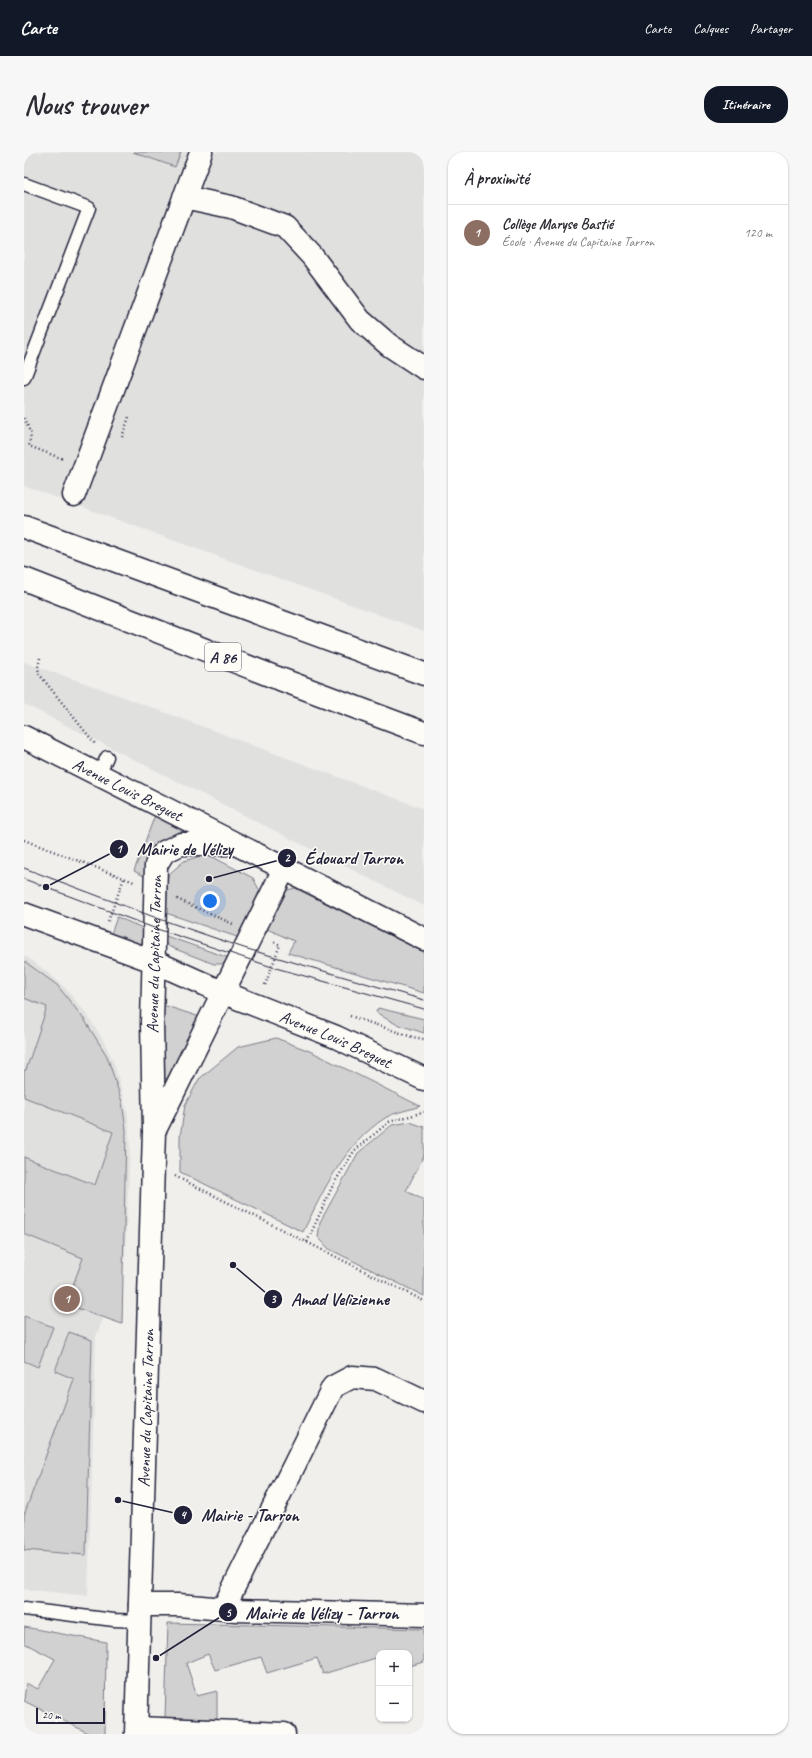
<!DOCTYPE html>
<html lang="fr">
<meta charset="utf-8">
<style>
body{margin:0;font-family:Caveat,sans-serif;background:#f7f7f7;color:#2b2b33}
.controls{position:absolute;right:12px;bottom:12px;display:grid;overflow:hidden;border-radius:8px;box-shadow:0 1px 3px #0004}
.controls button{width:36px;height:36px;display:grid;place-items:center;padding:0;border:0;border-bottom:1px solid #e1e1e2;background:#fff;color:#2b2b33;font:20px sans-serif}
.scale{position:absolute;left:12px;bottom:10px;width:69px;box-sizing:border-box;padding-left:4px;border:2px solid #22223b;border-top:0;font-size:11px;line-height:14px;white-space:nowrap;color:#22223b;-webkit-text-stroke:3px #fdfcf7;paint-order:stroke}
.you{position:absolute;left:186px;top:749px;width:14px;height:14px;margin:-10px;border:3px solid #fff;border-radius:50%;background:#1a73e8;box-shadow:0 0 0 6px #1a73e833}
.badge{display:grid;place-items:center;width:26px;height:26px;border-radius:50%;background:#111827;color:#fff;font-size:13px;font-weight:700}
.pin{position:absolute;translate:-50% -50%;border:2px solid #fff;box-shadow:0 1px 4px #0006}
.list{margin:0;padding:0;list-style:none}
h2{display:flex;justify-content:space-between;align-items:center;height:52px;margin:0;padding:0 16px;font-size:17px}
h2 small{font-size:13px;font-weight:400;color:#7c7c81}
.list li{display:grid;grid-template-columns:26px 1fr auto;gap:12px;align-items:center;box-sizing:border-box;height:56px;padding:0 16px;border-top:1px solid #e1e1e2}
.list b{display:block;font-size:15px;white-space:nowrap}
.list p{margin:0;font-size:13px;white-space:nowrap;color:#7c7c81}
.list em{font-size:13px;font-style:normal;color:#7c7c81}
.map{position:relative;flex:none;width:400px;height:1582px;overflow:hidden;border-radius:16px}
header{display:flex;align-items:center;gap:24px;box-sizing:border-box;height:56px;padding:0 20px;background:#111827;color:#fff}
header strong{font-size:19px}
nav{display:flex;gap:22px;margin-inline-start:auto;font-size:14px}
.intro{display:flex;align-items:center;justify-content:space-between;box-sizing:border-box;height:96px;padding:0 24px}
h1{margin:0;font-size:28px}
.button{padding:10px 18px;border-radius:16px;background:#111827;color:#fff;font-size:14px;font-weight:700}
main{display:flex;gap:24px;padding:0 24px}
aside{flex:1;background:#fff;border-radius:16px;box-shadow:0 1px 3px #0004}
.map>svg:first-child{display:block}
</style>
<header>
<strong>Carte</strong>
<nav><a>Carte</a><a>Calques</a><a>Partager</a></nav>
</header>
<div class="intro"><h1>Nous trouver</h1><a class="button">Itinéraire</a></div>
<main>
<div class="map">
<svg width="400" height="1582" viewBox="0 0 400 1582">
<rect width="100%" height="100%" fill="#f0efec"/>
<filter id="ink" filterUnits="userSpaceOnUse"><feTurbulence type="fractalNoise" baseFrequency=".025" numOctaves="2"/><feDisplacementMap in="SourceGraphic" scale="8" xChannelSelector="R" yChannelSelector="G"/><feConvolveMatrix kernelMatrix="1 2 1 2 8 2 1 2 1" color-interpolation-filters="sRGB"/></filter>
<g filter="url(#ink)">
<path fill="#e0e0df" d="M0,0h400v479l-400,-145z
M0,510l78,27 322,120v97l-400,-202z
M0,803l26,19 16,15 19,23 17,26 12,25 14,52 2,31 -5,114 -29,77 -8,259 -64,-7z"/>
<path fill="#d2d1d1" stroke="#7a7a86" d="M109,0h48l-6,15z
M131,663l30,15 -37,48 -14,-7z
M183,702l46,24 9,17 -22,43 -74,-25 2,-38 16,-14z
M271,736l129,64v41l-136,-40 6,-12 -27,-12 20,-39z
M93,765l28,12 -3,14 -8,1 -23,-10z
M139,783l66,23 -5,6h-10l-44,-17 -5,-4z
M0,809l33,24 27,34 23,37 15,46 4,28 -4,194 -56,-20 17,-46 -59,-24v-77l71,28 18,-53 -89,-35v-27h2l21,-63 -23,-9z
M139,853l37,12 -32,62 -6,-2z
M354,856l46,11v14l-28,-9 -11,-6 -9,-6z
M252,886l36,14 108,54c-10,4 -25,6 -35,12 -41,27 -61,71 -82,114l-123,-60v-35l5,-32 14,-26 39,-32z
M386,970l14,5v28l-18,36 18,9v96l-95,-47 -11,-12 2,-15 38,-69 34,-28z
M0,1164l29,11 -15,40 -14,-6z
M45,1180l23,8 -6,215 -62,-5v-35l50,-136 -19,-8z
M144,1471l256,6v33l-15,4v-13h-30v4l-56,17 -6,-16 -50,15 -6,-16 -46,13 -7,-16 -22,9 11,33 20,-5v29l-52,-2z
M0,1475l82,15 -1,92h-15l-66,-33 2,-18 12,6 17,-30 -31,-16z"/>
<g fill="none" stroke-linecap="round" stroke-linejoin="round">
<defs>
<path id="service" d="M0,32l65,24 -65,170
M75,622l8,-17
M0,1457l90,11 26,1"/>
<path id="minor" d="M160,45l47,10 54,20 27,29 48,64 29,25 35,23
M50,343l127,-343
M116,1453h39l56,5 189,5
M199,1457l110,-222 19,-10 24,2 48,23
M113,1576l147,6"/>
<g id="tertiary">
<path d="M133,974l127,-257"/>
<path id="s1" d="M112,1582l18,-603 -2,-109 4,-157 8,-13 17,-8h53"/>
</g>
<g id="secondary">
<path id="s2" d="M0,585l400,202"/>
<path id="s3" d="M0,762l129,47 69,31 114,45 88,42"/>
</g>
<path id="motorway" d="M0,375l400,147
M0,427l248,97 152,57"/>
</defs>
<use href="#service" stroke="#22223b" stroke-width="15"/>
<use href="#minor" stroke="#22223b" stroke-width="25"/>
<use href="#tertiary" stroke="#22223b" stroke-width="25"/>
<use href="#secondary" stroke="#22223b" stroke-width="25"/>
<use href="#motorway" stroke="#22223b" stroke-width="25"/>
<path stroke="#22223b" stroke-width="2.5" stroke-dasharray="1 3" stroke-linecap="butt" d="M0,266l7,16 -2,12 34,13
M98,285l7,-20
M16,506l-2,9 1,7 57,71
M0,688l110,42
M153,747l56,25
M84,769l16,-43
M241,833l15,-40 -8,-4
M326,864l62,21 12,2
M151,1024l249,125
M283,1090l26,-57 21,-34 35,-29 35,-10"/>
<use href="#service" stroke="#fdfcf7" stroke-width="12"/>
<use href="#minor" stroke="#fdfcf7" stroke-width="22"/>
<use href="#tertiary" stroke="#fdfcf7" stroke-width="22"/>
<use href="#secondary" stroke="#fdfcf7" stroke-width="22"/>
<use href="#motorway" stroke="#fdfcf7" stroke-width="22"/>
<path stroke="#22223b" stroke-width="1" d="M0,716l130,49 90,31 180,52
M0,727l130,49 118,39 152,42"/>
</g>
</g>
<g text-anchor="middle" stroke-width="3" stroke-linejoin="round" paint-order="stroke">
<rect fill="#fdfcf7" stroke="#646373" stroke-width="1" x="181" y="491" width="36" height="28" rx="3"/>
<g font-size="16" font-weight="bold" fill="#22223b">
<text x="199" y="511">A 86</text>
</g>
<g font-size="17" fill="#22223b" stroke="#fdfcf7">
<text dy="6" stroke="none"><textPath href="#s2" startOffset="116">Avenue Louis Breguet</textPath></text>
<text dy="6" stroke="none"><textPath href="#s1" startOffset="780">Avenue du Capitaine Tarron</textPath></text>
<text dy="6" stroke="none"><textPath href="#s3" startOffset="336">Avenue Louis Breguet</textPath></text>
<text dy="6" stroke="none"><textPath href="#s1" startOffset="326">Avenue du Capitaine Tarron</textPath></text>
</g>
</g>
<path fill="none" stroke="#22223b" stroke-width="1.5" d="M22 735L95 697M185 727L263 706M209 1113L249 1147M94 1348L159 1363M132 1506L204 1460"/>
<g fill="#22223b" stroke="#fdfcf7" stroke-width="1.5">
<circle cx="22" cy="735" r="4"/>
<circle cx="185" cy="727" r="4"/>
<circle cx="209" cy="1113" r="4"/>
<circle cx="94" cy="1348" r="4"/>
<circle cx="132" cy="1506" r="4"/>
<circle cx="95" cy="697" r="10"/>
<circle cx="263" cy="706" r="10"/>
<circle cx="249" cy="1147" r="10"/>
<circle cx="159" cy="1363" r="10"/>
<circle cx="204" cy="1460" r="10"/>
</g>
<g font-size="12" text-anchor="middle" font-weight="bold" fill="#fff">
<text x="95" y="701">1</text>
<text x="263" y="710">2</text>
<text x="249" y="1151">3</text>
<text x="159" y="1367">4</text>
<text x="204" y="1465">5</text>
</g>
<g font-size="18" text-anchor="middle" font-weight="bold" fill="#22223b" stroke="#fdfcf7" stroke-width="3" stroke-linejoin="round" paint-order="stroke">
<text x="161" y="703">Mairie de Vélizy</text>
<text x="330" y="712">Édouard Tarron</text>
<text x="316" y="1153">Amad Velizienne</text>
<text x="226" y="1369">Mairie - Tarron</text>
<text x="298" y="1467">Mairie de Vélizy - Tarron</text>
</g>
</svg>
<div class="controls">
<button>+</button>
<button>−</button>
</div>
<div class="scale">20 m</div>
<div class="you"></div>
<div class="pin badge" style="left:43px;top:1147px;background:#8d6e63">1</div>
</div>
<aside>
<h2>À proximité<small></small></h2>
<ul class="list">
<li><span class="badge" style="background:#8d6e63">1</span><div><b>Collège Maryse Bastié</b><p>École · Avenue du Capitaine Tarron</p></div><em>120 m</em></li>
</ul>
</aside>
</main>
